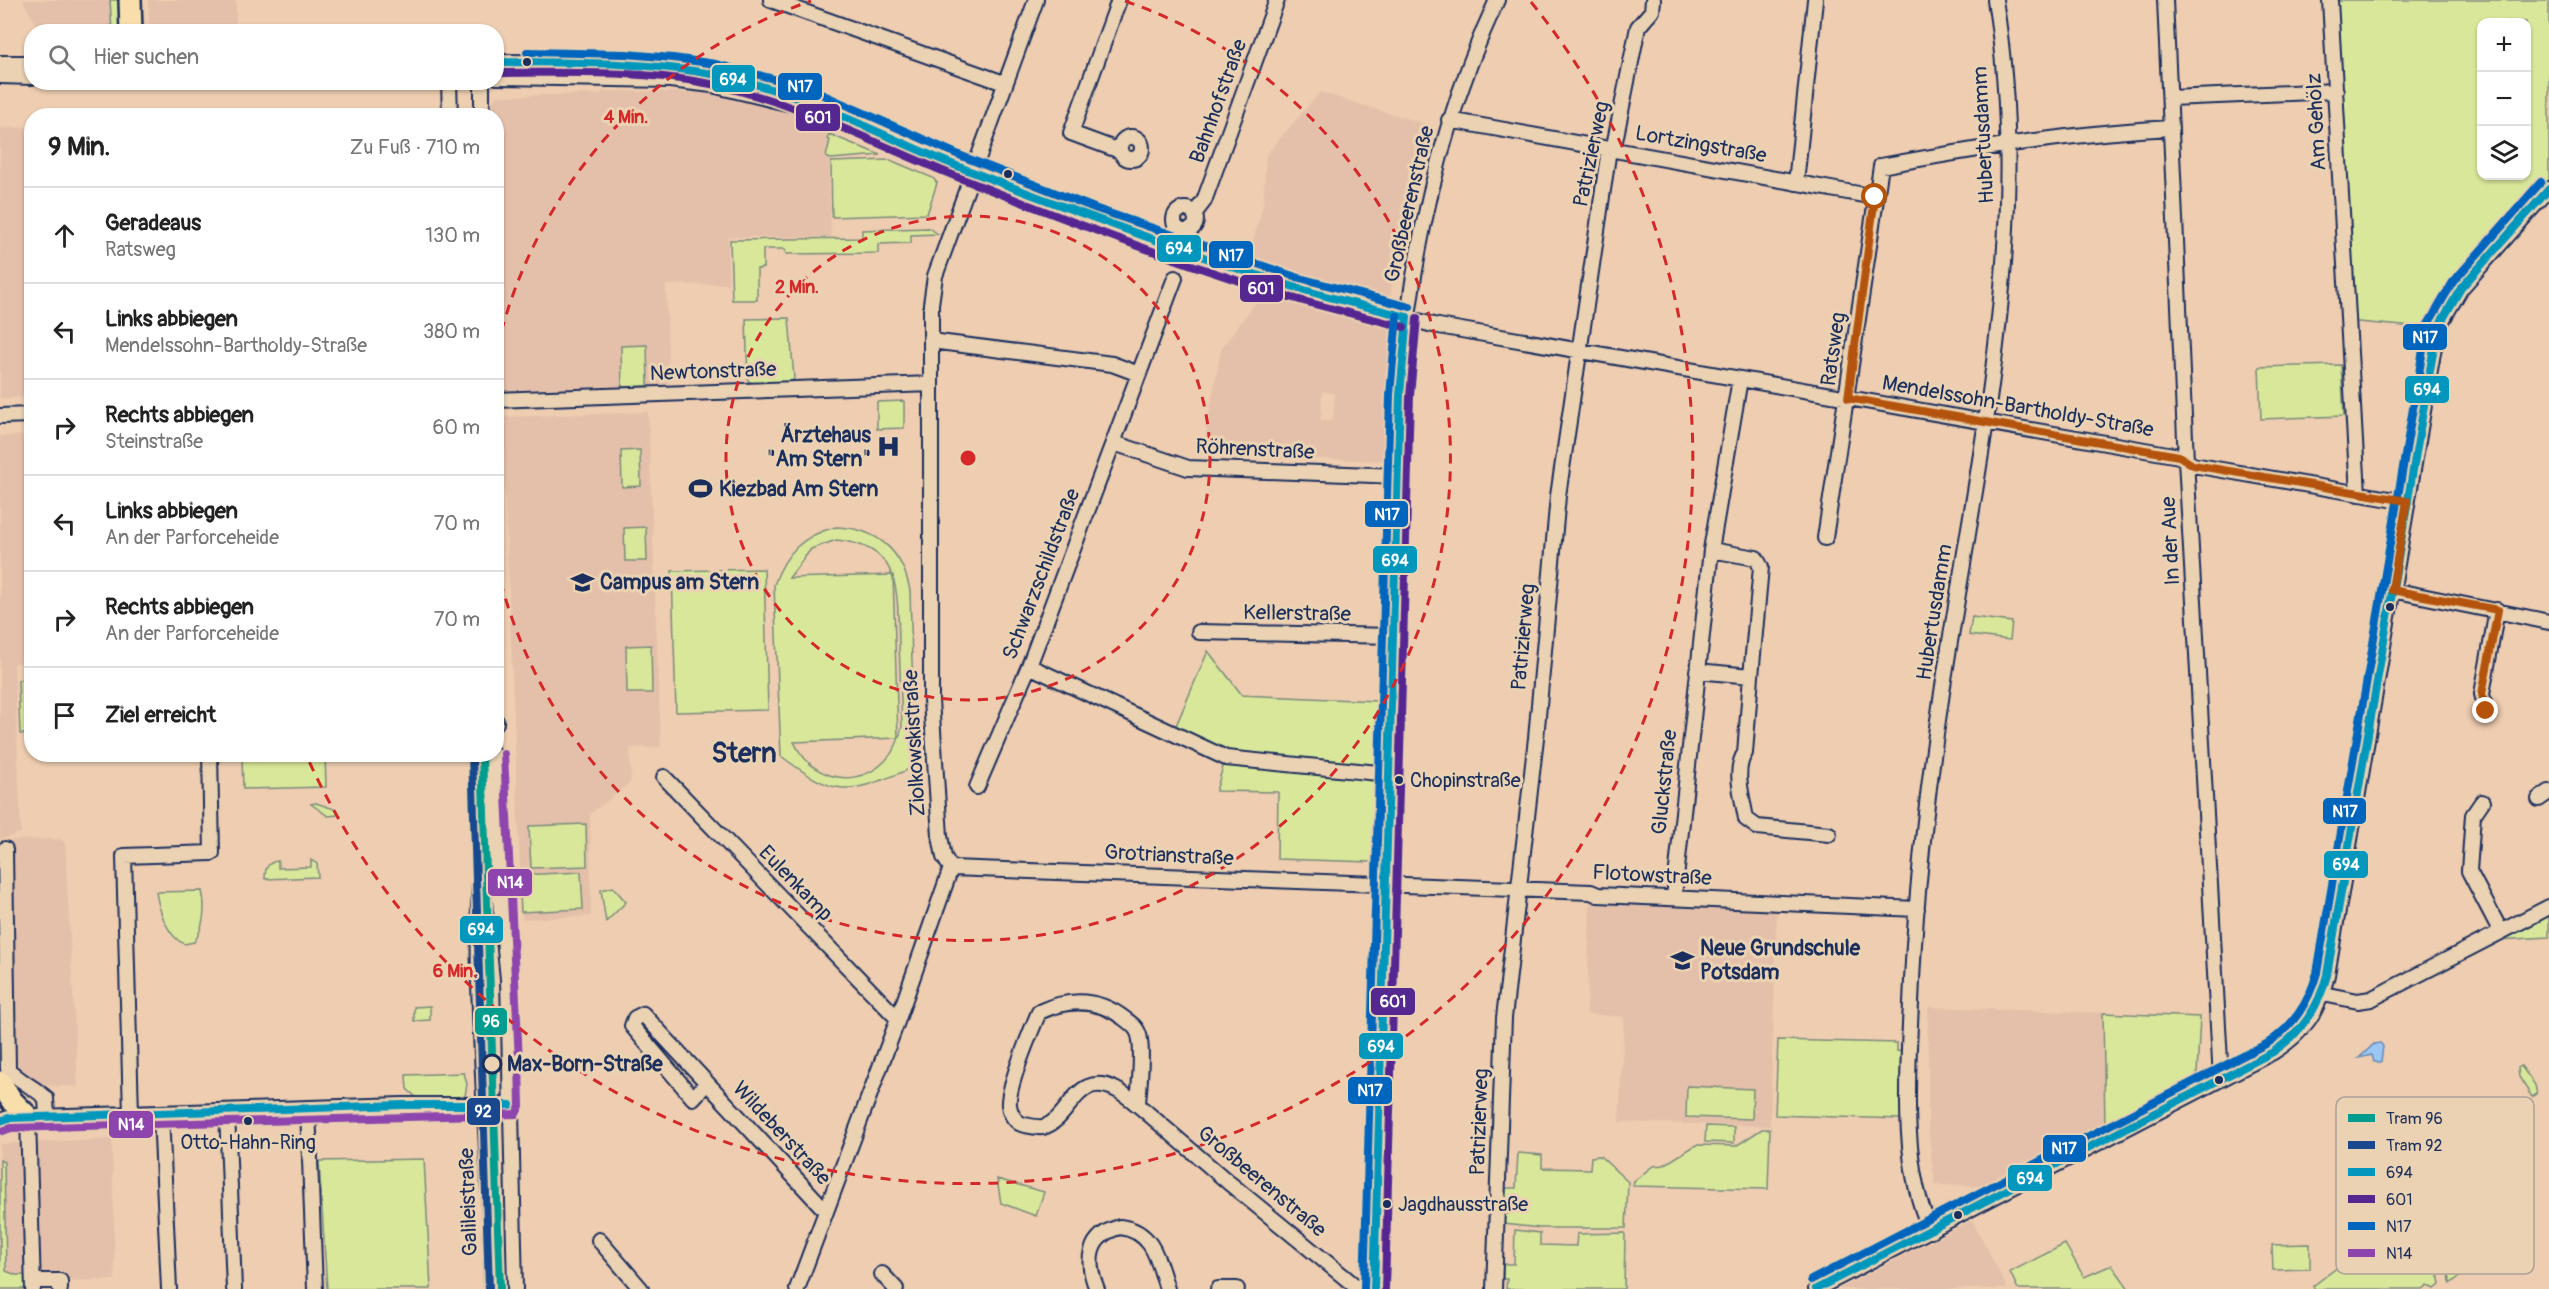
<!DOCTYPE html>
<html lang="de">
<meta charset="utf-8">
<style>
body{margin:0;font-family:Pangolin,sans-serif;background:#f2f2f2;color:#222}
.controls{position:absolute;right:18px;top:18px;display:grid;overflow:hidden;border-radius:12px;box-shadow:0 2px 4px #0004}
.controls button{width:54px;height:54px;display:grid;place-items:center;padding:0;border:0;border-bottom:2px solid #e0e0e0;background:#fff;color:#222;font:30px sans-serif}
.stop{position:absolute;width:18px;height:18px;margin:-14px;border:4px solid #b45309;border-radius:50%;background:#fff}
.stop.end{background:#b45309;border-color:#fff;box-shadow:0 2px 6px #0008}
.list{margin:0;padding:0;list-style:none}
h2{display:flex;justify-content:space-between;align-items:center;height:78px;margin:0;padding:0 24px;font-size:26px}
h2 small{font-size:20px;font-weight:400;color:#767676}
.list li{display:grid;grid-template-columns:39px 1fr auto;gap:18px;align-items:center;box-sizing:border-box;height:96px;padding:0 24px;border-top:2px solid #e0e0e0}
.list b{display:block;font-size:22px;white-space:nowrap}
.list p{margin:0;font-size:20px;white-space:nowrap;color:#767676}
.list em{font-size:20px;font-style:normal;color:#767676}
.icon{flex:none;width:33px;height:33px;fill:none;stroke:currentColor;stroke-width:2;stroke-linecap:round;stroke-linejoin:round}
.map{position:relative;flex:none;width:2549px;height:1289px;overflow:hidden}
.search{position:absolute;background:#fff;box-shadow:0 2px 4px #0004;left:24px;top:24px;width:480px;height:66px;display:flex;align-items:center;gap:15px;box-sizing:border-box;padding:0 21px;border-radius:24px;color:#767676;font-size:22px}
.panel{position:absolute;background:#fff;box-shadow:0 2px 4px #0004;left:24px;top:108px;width:480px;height:654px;border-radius:24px}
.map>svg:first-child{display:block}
</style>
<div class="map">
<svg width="2549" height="1289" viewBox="0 0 2549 1289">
<rect width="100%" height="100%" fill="#eecdb0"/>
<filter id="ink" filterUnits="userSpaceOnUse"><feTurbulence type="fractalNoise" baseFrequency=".0167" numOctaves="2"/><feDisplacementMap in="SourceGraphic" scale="12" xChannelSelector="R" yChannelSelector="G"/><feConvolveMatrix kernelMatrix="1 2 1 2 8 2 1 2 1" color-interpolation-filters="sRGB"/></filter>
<g filter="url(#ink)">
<path fill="#e4c0aa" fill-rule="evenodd" d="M23,0h87l2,31h-73z
M148,0h88v31h-86z
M602,91l96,1 27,4 109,29 -5,39 2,73h-103v47l-62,1 3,102 -166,5 -7,-7v-269l-5,-1 -1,-12 8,-7 103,-2z
M1320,92l111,34 -40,162 -6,173 -183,-6 19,-106 34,-46 4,-12 -18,-7 22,-79 3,-50zM1322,391l13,3 -2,27 -12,-1z
M31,127v270l-31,1v-270z
M648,412l13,335 -31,1 1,34 -41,32 1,102 -69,3 -20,-502z
M32,435l-1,227 -17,1 7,170 -21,6v-403z
M61,839l4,4 13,244 -57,-3 -13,-15 -3,-220 3,-9z
M1590,901l187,5 -7,220 -151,-4 5,-105 -37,-3z
M1928,1007l175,6 2,113 -115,60 -55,-1 -7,-57z
M112,1139l3,141 -82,1 -31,-3 -2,-134z
M1972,1220l36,69h-169z"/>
<path fill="#d9e79a" stroke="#7a8b7c" stroke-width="1.5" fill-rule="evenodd" d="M110,0h11l1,31h-10z
M2330,0h219v189l-88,99 -24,41 -90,-8zM2482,22h44v154h-44z
M829,134l51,21 -49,4 -5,-2 4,-17 -3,-1z
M890,160l43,18 4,5 -10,31 -95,3 -1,-55z
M929,228l9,6 -27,1v8l-33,1v9l-92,1 -1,-5h-22v19l-6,1v31h-25l-2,-60 132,-2v-8z
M789,318l5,61c-10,8 -35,7 -46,2l-2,-62z
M647,345l1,41 -26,1 -1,-41z
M2341,365l3,51 -83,3 -2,-52z
M904,401v27l-27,1v-27z
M640,450l1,36 -19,1 -1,-36z
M646,527l1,34h-22l-1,-33z
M836,527c41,1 67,24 74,64l5,176c-66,26 -74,34 -134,-11l-7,-171c11,-32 29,-50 62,-58zM836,540c66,6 61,50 63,102 1,28 2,56 3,84 -10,60 -82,71 -108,16l104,-4 -5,-163 -104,3 22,-29z
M764,569l4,141 -92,2 -4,-141z
M1972,617l40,5 -2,18 -41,-5z
M651,645l1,48h-25l-1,-47z
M1208,651l34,44 134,6 -3,161 -96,-3 1,-67 -62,-1 11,-38 -52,-25z
M18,680h13v54h-11z
M242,755h83l1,32 -83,2z
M316,803l21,7 1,5 -10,1 -17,-12z
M586,824l1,42 -56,2 -2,-42z
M311,860l6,4 1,13 -53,2c0,-10 2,-17 13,-18v7l33,-1z
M581,872l2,37 -62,3 -2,-37z
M613,887l13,15 -20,20 -5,-32z
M202,891c4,16 2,37 -8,51l-10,2c-17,-8 -25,-34 -28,-52z
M2549,912v25l-53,3z
M430,1006v14l-16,1v-14z
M2103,1013l97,4 -3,56 -4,7 -88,46z
M1778,1040l119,3v8l6,1 -2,67 -126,-4z
M2521,1066l14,19 2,9 -5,3 -13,-20 -1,-9z
M464,1073l3,11 -2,12 -4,1 -43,2 -11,-10 -1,-14z
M1687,1086l66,3 -1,30 -66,-2z
M1706,1126l28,1v16l-29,-1z
M1762,1129h8l-2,60 -135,-3 1,-5 19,-15 11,-1 32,-20 40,1z
M1518,1153l24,2v13l48,1 1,-12 9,-1 28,26 -2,46h-86l-36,-4 1,-10h4l1,-11 -5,-1 1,-14h10z
M424,1159l7,130h-104l-8,-128z
M0,1160l4,2 2,109 10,4h10v14h-26z
M2468,1170h61c-13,49 -38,85 -79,114l-1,-17 20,-1z
M997,1179l47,13 -8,24 -35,-13z
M1515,1230l25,3v12l36,1 1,-12 48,-1 -1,56h-118l1,-10h-4v-15h11z
M2395,1238l14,23 27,-2 4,26 -5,4 -7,-4 -5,4h-109l-1,-3 38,-29 -1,-16z
M2065,1244l19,33 28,-12 17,24h-111l-8,-17z
M2310,1244v25l-37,1 -1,-25z"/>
<path fill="#9ac7f4" stroke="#678ab8" stroke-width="1.5" d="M2380,1043l3,3 -2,16h-7l-2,-7 -13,3 15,-14z"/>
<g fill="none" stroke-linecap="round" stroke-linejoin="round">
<defs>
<path id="minor" d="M771,0l233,83
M1119,0l-48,133 49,18
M2165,0l21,460 35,619
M2330,0l28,494
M496,62l124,1 52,5 41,6 62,16 33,10 147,65 138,54 200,68 140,38 746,131 14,9 214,37
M0,63h32
M0,76l32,1
M496,77l174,3 42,5 95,23
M449,82l1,34
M482,82v34
M2170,98l166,-7
M1449,120l426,77
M1120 148a11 11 0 1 1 22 0a11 11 0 1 1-22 0Z
M1796,183l19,-183
M1174 220a11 11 0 1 1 22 0a11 11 0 1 1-22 0Z
M1194,214l10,-13 73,-201
M931,341l181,23 27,10
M496,400l435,-16
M0,416l32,-1
M1114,443l74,25 210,8
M1825,538l56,-372c97,-18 192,-33 290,-38
M2392,590l157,32
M1199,632l195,4
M1029,666l197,92 163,16
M1697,671l54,5 10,-109 -5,-9 -45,-8
M1751,676l-6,77c-12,17 -2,46 1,66l11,8 72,7
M2486,711l-4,-17 15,-84
M496,721v2
M476,754c7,77 1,153 3,229 3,102 12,204 13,306
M494,754l4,125 10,100 7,310
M664,777l234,242
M977,787l52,-121 146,-388
M2539,799l10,-7
M2482,802l-9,13 -4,56 32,61
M5,849l3,220c12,13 26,18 38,29l1,19
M951,868l640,24 7,3 319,14
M1674,897l37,-347 29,-171
M2323,994l35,7 13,-2 178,-92
M707,1083l-14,15 -61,-72 3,-8 8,-4 183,197
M1138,1105c-12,-10 -32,-26 -50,-18 -18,8 -24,34 -45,40 -5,1 -13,-1 -18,-2 -9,-1 -15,-11 -16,-20 -2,-18 22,-74 30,-93 30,-14 59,-14 86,7 8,6 14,10 15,21 3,21 -1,44 -2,65l90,77 131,107
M308,1108l7,181
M227,1111l7,178
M131,1114l-7,-258 88,-3 -2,-99
M161,1114l8,175
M28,1117l5,172
M0,1121l9,-3 393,-13h108
M1931,1231c-31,-65 -23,-158 -20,-228 5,-135 23,-270 46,-403 33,-199 71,-398 38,-600
M599,1240l42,49
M882,1274l14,15
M33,1281h27v8
M797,1289l101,-270 53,-151 -7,-11 -4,-21 -9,-136v-396l4,-28 101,-276
M1097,1289c-12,-28 -9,-54 23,-62 34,4 38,34 47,62
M1218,1289h19
M1374,1289l26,-894c10,-137 39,-270 97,-395
M1494,1289l10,-271 32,-280 22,-242 50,-340 7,-15 23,-114 14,-16 1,-11
M1816,1289l457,-237c31,-19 46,-42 54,-77l110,-646 24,-41 88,-99"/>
<path id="highway" d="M130,0l1,32
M0,1082l12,19 16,16"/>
</defs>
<use href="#minor" stroke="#1b2f5e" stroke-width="18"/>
<use href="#highway" stroke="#1b2f5e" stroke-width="26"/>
<use href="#minor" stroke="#ead2b2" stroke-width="14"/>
<use href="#highway" stroke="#f8deab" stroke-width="21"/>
<defs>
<path id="bus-1" d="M496,62c72,1 144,-1 216,12 89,16 166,61 250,94 109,42 218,83 329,118 38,12 78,21 116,31
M476,754l4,88 4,263
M0,1121l9,-3 393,-13h108
M1374,1289l26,-894 7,-78
M1816,1289l457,-237c29,-20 45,-43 54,-77l110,-646 24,-41 88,-99"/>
<path id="bus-2" d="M496,73c72,0 145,-3 215,11 91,19 169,63 254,96 107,42 214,83 324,117 38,11 77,20 115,30
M1385,1289l25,-893 7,-78"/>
<path id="bus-3" d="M527,52l99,2 47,4 43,6 62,16 34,10 147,65 138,54 199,68 114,30
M1811,1280l457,-237c26,-18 40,-39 49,-70l110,-647 26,-44 88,-100
M1364,1289l26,-894 7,-79"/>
<path id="bus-4" d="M3,1131l8,-3 505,-14 4,-8 -1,-45 -15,-307"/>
</defs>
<use href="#bus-1" stroke="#ead2b2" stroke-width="12"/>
<use href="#bus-2" stroke="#ead2b2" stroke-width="12"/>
<use href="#bus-3" stroke="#ead2b2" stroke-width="12"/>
<use href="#bus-4" stroke="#ead2b2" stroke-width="12"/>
<use href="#bus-1" stroke="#0497bd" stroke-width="8"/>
<use href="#bus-2" stroke="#542791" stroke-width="8"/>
<use href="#bus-3" stroke="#0065bd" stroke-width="8"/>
<use href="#bus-4" stroke="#8e44ad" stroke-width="8"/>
<defs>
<path id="tram-1" d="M482,754l18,535"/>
<path id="tram-2" d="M472,754l17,535"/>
</defs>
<use href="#tram-1" stroke="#ead2b2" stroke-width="12"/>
<use href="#tram-2" stroke="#ead2b2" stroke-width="12"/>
<use href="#tram-1" stroke="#039d90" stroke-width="8"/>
<use href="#tram-2" stroke="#19488e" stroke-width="8"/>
</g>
</g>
<g fill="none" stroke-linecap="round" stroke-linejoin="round" filter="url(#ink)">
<path stroke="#b45309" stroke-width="8" d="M1875,197l-27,201 331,58 14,9 214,36 -15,89 106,20 -16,84 4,17"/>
</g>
<g fill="none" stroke="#d62828" stroke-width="3" stroke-dasharray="10 8">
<circle cx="968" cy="458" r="242"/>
<path d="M497 349A483 483 0 0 1 811 1M1125 1A483 483 0 1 1 497 567"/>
<path d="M1531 2A725 725 0 1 1 308 759"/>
</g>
<defs>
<symbol id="hospital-bare" viewBox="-9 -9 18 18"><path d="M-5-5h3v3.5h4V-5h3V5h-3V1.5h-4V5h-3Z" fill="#1b2f5e" stroke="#ead2b2" stroke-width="2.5" paint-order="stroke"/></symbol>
<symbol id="stadium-bare" viewBox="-9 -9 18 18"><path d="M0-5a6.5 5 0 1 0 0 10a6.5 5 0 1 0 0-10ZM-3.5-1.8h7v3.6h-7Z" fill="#1b2f5e" stroke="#ead2b2" stroke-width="2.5" paint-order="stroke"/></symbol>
<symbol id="school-bare" viewBox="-9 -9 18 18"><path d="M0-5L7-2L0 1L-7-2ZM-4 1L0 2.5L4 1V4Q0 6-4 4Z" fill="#1b2f5e" stroke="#ead2b2" stroke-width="2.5" paint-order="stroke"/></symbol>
</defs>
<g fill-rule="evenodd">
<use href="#hospital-bare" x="872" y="430" width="33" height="33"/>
<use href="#stadium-bare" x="684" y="472" width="33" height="33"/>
<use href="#school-bare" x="566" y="566" width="33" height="33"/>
<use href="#school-bare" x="1666" y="944" width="33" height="33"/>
</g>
<g fill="#1b2f5e" stroke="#ead2b2" stroke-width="2">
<circle cx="527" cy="62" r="5"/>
<circle cx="1008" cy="174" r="5"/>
<circle cx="2390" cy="607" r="5"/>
<circle cx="1399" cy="780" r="5"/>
<circle cx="2219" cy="1080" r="5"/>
<circle cx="248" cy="1121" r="5"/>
<circle cx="1387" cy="1204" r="5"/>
<circle cx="1958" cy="1215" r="5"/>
</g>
<circle fill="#ead2b2" stroke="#1b2f5e" stroke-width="3" cx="492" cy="1064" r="9"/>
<g text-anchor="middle" stroke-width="6" stroke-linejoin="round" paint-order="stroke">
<g font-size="20" fill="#1b2f5e" stroke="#ead2b2" text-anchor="start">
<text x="1410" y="787">Chopinstraße</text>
<text x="248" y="1149" text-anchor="middle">Otto-Hahn-Ring</text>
<text x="1398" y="1211">Jagdhausstraße</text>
</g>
<g font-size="21" fill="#1b2f5e" stroke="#ead2b2">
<text transform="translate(1218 101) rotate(-70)" y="7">Bahnhofstraße</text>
<text transform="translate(2316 122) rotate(-93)" y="7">Am Gehölz</text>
<text transform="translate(1983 135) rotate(-93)" y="7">Hubertusdamm</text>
<text transform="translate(1701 144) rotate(10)" y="7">Lortzingstraße</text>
<text transform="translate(1591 154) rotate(-78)" y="7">Patrizierweg</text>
<text transform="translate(1409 204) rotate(-77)" y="7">Großbeerenstraße</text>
<text transform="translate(1833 349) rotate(-82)" y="7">Ratsweg</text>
<text transform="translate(713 371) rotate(-2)" y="7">Newtonstraße</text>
<text transform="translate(2018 406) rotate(10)" y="7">Mendelssohn-Bartholdy-Straße</text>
<text transform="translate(1255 449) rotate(3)" y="7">Röhrenstraße</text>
<text transform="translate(2170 541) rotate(-93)" y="7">In der Aue</text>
<text transform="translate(1041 574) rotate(-69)" y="7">Schwarzschildstraße</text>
<text transform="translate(1934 612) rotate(-81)" y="7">Hubertusdamm</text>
<text transform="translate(1297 613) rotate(1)" y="7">Kellerstraße</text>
<text transform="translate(1523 637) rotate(-85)" y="7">Patrizierweg</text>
<text transform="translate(914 743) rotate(-93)" y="7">Ziolkowskistraße</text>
<text transform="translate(1664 782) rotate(-84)" y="7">Gluckstraße</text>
<text transform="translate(1169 855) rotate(3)" y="7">Grotrianstraße</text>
<text transform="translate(1652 875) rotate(3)" y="7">Flotowstraße</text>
<text transform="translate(796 883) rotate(46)" y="7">Eulenkamp</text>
<text transform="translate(1479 1122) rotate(-88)" y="7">Patrizierweg</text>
<text transform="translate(782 1133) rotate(47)" y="7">Wildeberstraße</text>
<text transform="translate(1262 1181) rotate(40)" y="7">Großbeerenstraße</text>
<text transform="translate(468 1202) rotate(-92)" y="7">Galileistraße</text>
</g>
<g font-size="21" font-weight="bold" fill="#1b2f5e" stroke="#ead2b2" text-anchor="start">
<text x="871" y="442" text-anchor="end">Ärztehaus<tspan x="871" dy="24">"Am Stern"</tspan></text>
<text x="719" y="496">Kiezbad Am Stern</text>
<text x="600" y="589">Campus am Stern</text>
<text x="1700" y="955">Neue Grundschule<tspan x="1700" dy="24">Potsdam</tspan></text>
</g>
<g font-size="21" font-weight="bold" fill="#1b2f5e" stroke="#ead2b2" text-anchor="start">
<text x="507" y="1071">Max-Born-Straße</text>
</g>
<g font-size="27" font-weight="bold" fill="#1b2f5e" stroke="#ead2b2">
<text x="744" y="762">Stern</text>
</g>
</g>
<rect x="2336" y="1097" width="198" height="177" rx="9" fill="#ead2b2" stroke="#aca199" stroke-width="1.5"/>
<rect x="2348" y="1114" width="27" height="8" fill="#039d90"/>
<rect x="2348" y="1141" width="27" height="8" fill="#19488e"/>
<rect x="2348" y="1168" width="27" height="8" fill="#0497bd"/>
<rect x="2348" y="1195" width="27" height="8" fill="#542791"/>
<rect x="2348" y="1222" width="27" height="8" fill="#0065bd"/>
<rect x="2348" y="1249" width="27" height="8" fill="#8e44ad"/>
<g font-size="16" fill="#1b2f5e">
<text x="2386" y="1124">Tram 96</text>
<text x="2386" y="1151">Tram 92</text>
<text x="2386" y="1178">694</text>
<text x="2386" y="1205">601</text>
<text x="2386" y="1232">N17</text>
<text x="2386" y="1259">N14</text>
</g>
<circle cx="968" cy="458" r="9" fill="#d62828" stroke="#ead2b2" stroke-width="3"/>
<g font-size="18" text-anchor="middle" font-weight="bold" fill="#d62828" stroke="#ead2b2" stroke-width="6" stroke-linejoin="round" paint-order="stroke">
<text x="626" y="123">4 Min.</text>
<text x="797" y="293">2 Min.</text>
<text x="455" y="977">6 Min.</text>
</g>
<g stroke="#ead2b2" stroke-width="2">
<rect x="711" y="64" width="45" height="29" rx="6" fill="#0497bd"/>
<rect x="777" y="72" width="46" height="29" rx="6" fill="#0065bd"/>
<rect x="795" y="103" width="46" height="29" rx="6" fill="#542791"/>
<rect x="1156" y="234" width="46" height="29" rx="6" fill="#0497bd"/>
<rect x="1208" y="240" width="46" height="29" rx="6" fill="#0065bd"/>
<rect x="1239" y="274" width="45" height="29" rx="6" fill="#542791"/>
<rect x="2402" y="323" width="46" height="28" rx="6" fill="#0065bd"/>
<rect x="2404" y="375" width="46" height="29" rx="6" fill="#0497bd"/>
<rect x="1364" y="500" width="45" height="28" rx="6" fill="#0065bd"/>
<rect x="1372" y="545" width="46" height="29" rx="6" fill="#0497bd"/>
<rect x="2322" y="797" width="45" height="28" rx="6" fill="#0065bd"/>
<rect x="2323" y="850" width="46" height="29" rx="6" fill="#0497bd"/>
<rect x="487" y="868" width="46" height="29" rx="6" fill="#8e44ad"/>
<rect x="459" y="915" width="45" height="29" rx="6" fill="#0497bd"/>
<rect x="1370" y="987" width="46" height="29" rx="6" fill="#542791"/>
<rect x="474" y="1007" width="34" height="29" rx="6" fill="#039d90"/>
<rect x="1358" y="1032" width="46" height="28" rx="6" fill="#0497bd"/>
<rect x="1347" y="1076" width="46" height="29" rx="6" fill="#0065bd"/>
<rect x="466" y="1097" width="35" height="29" rx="6" fill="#19488e"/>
<rect x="108" y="1110" width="46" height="29" rx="6" fill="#8e44ad"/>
<rect x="2042" y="1134" width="45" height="29" rx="6" fill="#0065bd"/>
<rect x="2007" y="1164" width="46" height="28" rx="6" fill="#0497bd"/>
</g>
<g font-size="16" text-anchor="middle" font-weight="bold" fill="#fff">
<text x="733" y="85">694</text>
<text x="800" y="92">N17</text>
<text x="818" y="123">601</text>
<text x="1179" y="254">694</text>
<text x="1231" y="261">N17</text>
<text x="1261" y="294">601</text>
<text x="2425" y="343">N17</text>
<text x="2427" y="395">694</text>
<text x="1387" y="520">N17</text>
<text x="1395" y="566">694</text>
<text x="2345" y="817">N17</text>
<text x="2346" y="870">694</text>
<text x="510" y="888">N14</text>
<text x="481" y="935">694</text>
<text x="1393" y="1007">601</text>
<text x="491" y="1027">96</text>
<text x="1381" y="1052">694</text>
<text x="1370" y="1096">N17</text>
<text x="483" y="1117">92</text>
<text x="131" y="1130">N14</text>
<text x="2064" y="1154">N17</text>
<text x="2030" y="1184">694</text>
</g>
</svg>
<div class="controls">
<button>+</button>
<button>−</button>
<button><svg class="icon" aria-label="layers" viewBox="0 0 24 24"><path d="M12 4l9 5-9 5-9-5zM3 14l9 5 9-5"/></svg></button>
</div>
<div class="stop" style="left:1875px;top:197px"></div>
<div class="stop end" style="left:2486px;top:711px"></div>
<div class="search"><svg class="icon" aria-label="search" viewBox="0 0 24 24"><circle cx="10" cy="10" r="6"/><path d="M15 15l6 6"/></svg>Hier suchen</div>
<section class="panel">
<h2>9 Min.<small>Zu Fuß · 710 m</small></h2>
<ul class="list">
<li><svg class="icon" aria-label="ahead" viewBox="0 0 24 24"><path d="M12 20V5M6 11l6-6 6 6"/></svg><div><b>Geradeaus</b><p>Ratsweg</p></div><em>130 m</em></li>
<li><svg class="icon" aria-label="left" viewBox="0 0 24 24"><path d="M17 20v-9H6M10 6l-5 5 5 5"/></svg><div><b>Links abbiegen</b><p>Mendelssohn-Bartholdy-Straße</p></div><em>380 m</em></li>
<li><svg class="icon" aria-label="right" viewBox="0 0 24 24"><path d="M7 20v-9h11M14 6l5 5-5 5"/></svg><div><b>Rechts abbiegen</b><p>Steinstraße</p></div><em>60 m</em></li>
<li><svg class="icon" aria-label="left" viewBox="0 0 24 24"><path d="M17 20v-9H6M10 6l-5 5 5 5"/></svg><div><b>Links abbiegen</b><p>An der Parforceheide</p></div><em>70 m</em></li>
<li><svg class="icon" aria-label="right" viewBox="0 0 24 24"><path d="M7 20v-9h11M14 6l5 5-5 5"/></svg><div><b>Rechts abbiegen</b><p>An der Parforceheide</p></div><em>70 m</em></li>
<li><svg class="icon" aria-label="arrive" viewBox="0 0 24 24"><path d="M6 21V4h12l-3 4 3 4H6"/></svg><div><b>Ziel erreicht</b></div></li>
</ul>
</section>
</div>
